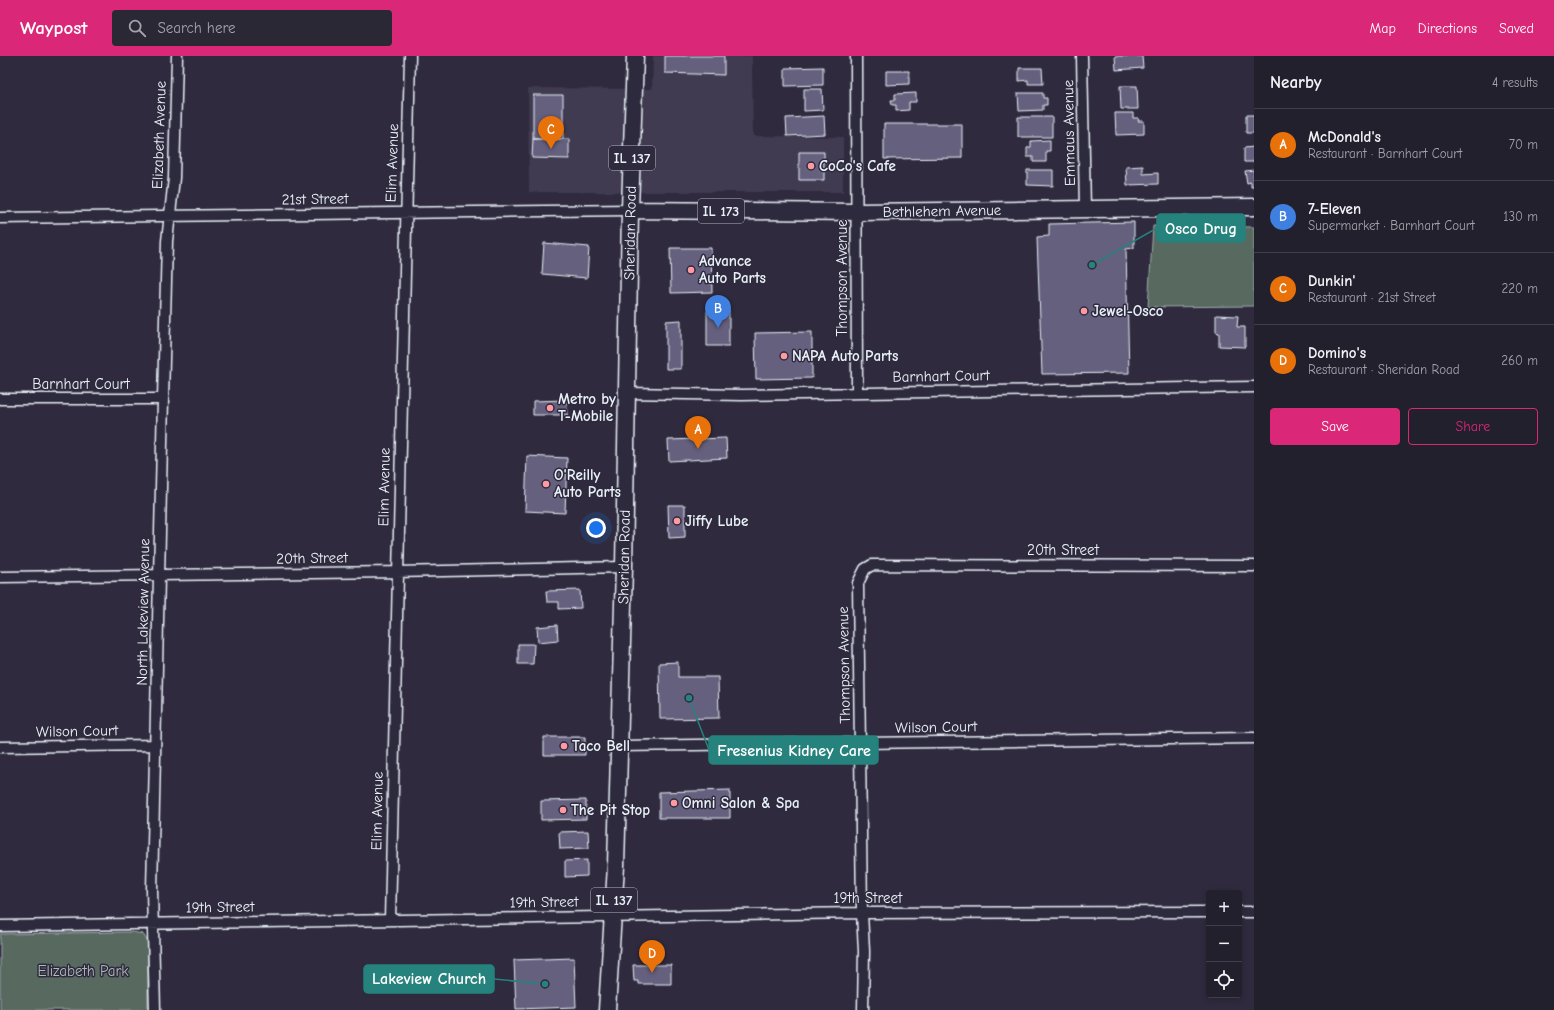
<!DOCTYPE html>
<meta charset="utf-8">
<style>
body{margin:0;font-family:"Comic Neue",sans-serif;background:#2b2836;color:#f1f3f6}
.controls{position:absolute;right:12px;bottom:12px;display:grid;overflow:hidden;border-radius:4px;box-shadow:0 2px 6px #0003}
.controls button{width:36px;height:36px;display:grid;place-items:center;padding:0;border:0;border-bottom:1px solid #403e4a;background:#23202e;color:#f1f3f6;font:20px sans-serif}
.you{position:absolute;left:596px;top:472px;width:14px;height:14px;margin:-10px;border:3px solid #fff;border-radius:50%;background:#1a73e8;box-shadow:0 0 0 6px #1a73e833}
.badge{display:grid;place-items:center;width:26px;height:26px;border-radius:50%;background:#db2777;color:#fff;font-size:13px;font-weight:700}
.pin{position:absolute;translate:-50% -33px;filter:drop-shadow(0 1px 2px #0008)}
.pin::after{content:'';position:absolute;top:21px;width:14px;height:12px;background:inherit;clip-path:polygon(0 0,100% 0,50% 100%)}
.list{margin:0;padding:0;list-style:none}
h2{display:flex;justify-content:space-between;align-items:center;height:52px;margin:0;padding:0 16px;font-size:17px}
h2 small{font-size:13px;font-weight:400;color:#a3a3aa}
.list li{display:grid;grid-template-columns:26px 1fr auto;gap:12px;align-items:center;box-sizing:border-box;height:72px;padding:0 16px;border-top:1px solid #403e4a}
.list b{display:block;font-size:15px;white-space:nowrap}
.list p{margin:0;font-size:13px;white-space:nowrap;color:#a3a3aa}
.list em{font-size:13px;font-style:normal;color:#a3a3aa}
.actions{display:flex;gap:8px;padding:12px 16px}
.actions a{flex:1;padding:9px 0;border:1px solid #db2777;border-radius:4px;text-align:center;font-size:14px;color:#db2777}
.actions .main{background:#db2777;color:#fff}
.icon{flex:none;width:22px;height:22px;fill:none;stroke:currentColor;stroke-width:2;stroke-linecap:round;stroke-linejoin:round}
.map{position:relative;flex:none;width:1254px;height:954px;overflow:hidden}
header{display:flex;align-items:center;gap:24px;box-sizing:border-box;height:56px;padding:0 20px;background:#db2777;color:#fff}
header strong{font-size:19px}
nav{display:flex;gap:22px;margin-inline-start:auto;font-size:14px}
.search{width:280px;height:36px;background:#2b2836;display:flex;align-items:center;gap:10px;box-sizing:border-box;padding:0 14px;border-radius:4px;color:#a3a3aa;font-size:15px}
main{display:flex}
aside{flex:1;background:#23202e}
.map>svg:first-child{display:block}
</style>
<header>
<strong>Waypost</strong>
<div class="search"><svg class="icon" aria-label="search" viewBox="0 0 24 24"><circle cx="10" cy="10" r="6"/><path d="M15 15l6 6"/></svg>Search here</div>
<nav><a>Map</a><a>Directions</a><a>Saved</a></nav>
</header>
<main>
<div class="map">
<svg width="1254" height="954" viewBox="0 0 1254 954">
<rect width="100%" height="100%" fill="#2f2a3d"/>
<filter id="ink" filterUnits="userSpaceOnUse"><feTurbulence type="fractalNoise" baseFrequency=".025" numOctaves="2"/><feDisplacementMap in="SourceGraphic" scale="8" xChannelSelector="R" yChannelSelector="G"/><feConvolveMatrix kernelMatrix="1 2 1 2 8 2 1 2 1" color-interpolation-filters="sRGB"/></filter>
<g filter="url(#ink)">
<path fill="#403a51" d="M653,0h99l1,80 90,1v55h-314l-1,-104 124,1z"/>
<path fill="#586961" stroke="#a0adac" d="M1153,170l101,1v79l-106,1z
M132,876l11,2 5,8v68h-148v-76z"/>
<path fill="#66617f" stroke="#e8f1f8" d="M665,0h59v19l-59,-2z
M1115,0h27l1,12 -27,2z
M823,11v18l-38,1v-18z
M1019,12h23l1,16h-15v-4l-9,1z
M886,15h23v13l-23,1z
M1120,30h17l1,23h-17z
M804,33h18l1,21 -19,1z
M916,37v9h-7v8l-13,1v-6h-4l-1,-5h4v-6z
M1018,37h25v5h4v7h-4v5l-24,1z
M533,39h30v44h-30z
M1115,57h18v5h6l-1,3h6v13l-28,1z
M1246,59h8v18h-8z
M824,60l1,18 -38,2 -1,-18z
M1018,61h34v20h-34z
M884,68h78v34l-78,1z
M533,83h36v20l-37,-1z
M1050,84v11h-4v11h-13v-5h-6v-9l4,-1v-6z
M1254,91v15h-10v-14z
M799,96h25v28h-25z
M1143,110v8l15,-1v11l-31,1 -1,-18z
M1027,114h26v16l-26,-1z
M1254,114v17h-3v-5l-4,1 -2,-12z
M1134,166v26l-8,1 3,124 -87,1 -5,-137 12,-1v-12z
M544,187l45,4 -2,31 -45,-4z
M670,192h41l1,44 -41,1z
M729,254v36h-22v-35z
M1216,259l22,1 -1,11h8v20l-26,-1v-13l-3,-1z
M681,264v49h-15v-48z
M812,276v46l-56,1 -1,-46z
M567,344l1,15h-35v-14z
M726,382l1,20 -58,3 -1,-21z
M527,400l40,2 -2,55 -40,-2z
M668,449h17v32l-16,1z
M580,534l1,18 -22,1v-7h-12l-1,-11z
M557,569l1,15 -20,2 -1,-15z
M518,588h16l-1,20h-15z
M678,606v15h40l1,41 -59,1 -1,-56z
M544,681h41v18h-41z
M730,734v28h-71v-26z
M586,744v19l-45,1v-19z
M588,775l1,17 -29,1 -1,-17z
M587,804v16l-22,1v-16z
M574,902l2,49 -60,2 -2,-49z
M633,909h38v19h-33v-3h-4z"/>
<g fill="none" stroke-linecap="round" stroke-linejoin="round">
<defs>
<path id="minor" d="M856,0l1,336
M1082,0l3,153
M0,162l630,-8
M627,337l115,2 512,-8
M0,343h163
M0,521l396,-5 228,-5
M619,690l635,-8
M0,691l155,-2
M1239,856h15
M390,864l20,-864
M0,870l862,-13 347,-1
M155,954l-3,-120 11,-491 4,-158 7,-63 3,-122
M863,954l1,-59 -2,-38 -4,-330 7,-14 7,-4 382,1"/>
<path id="primary" d="M630,154l228,2 396,-5
M607,954l9,-144 8,-299 6,-357 5,-154"/>
</defs>
<use href="#minor" stroke="#e8f1f8" stroke-width="13"/>
<use href="#primary" stroke="#e8f1f8" stroke-width="19"/>
<use href="#minor" stroke="#2f2a3d" stroke-width="10"/>
<use href="#primary" stroke="#2f2a3d" stroke-width="16"/>
</g>
</g>
<g fill="#ff9aa2" stroke="#2f2a3d" stroke-width="1.5">
<circle cx="811" cy="110" r="4"/>
<circle cx="691" cy="214" r="4"/>
<circle cx="1084" cy="255" r="4"/>
<circle cx="784" cy="300" r="4"/>
<circle cx="550" cy="352" r="4"/>
<circle cx="546" cy="428" r="4"/>
<circle cx="677" cy="465" r="4"/>
<circle cx="564" cy="690" r="4"/>
<circle cx="674" cy="747" r="4"/>
<circle cx="563" cy="754" r="4"/>
</g>
<g text-anchor="middle" stroke-width="3" stroke-linejoin="round" paint-order="stroke">
<g fill="#2f2a3d" stroke="#b0b5c0" stroke-width="1">
<rect x="609" y="90" width="46" height="24" rx="3"/>
<rect x="698" y="143" width="46" height="24" rx="3"/>
<rect x="591" y="832" width="46" height="24" rx="3"/>
</g>
<g font-size="14" font-weight="bold" fill="#e8f1f8">
<text x="632" y="107">IL 137</text>
<text x="721" y="160">IL 173</text>
<text x="614" y="849">IL 137</text>
</g>
<g font-size="15" fill="#e8f1f8" stroke="#2f2a3d">
<text transform="translate(1069 77) rotate(-91)" y="5">Emmaus Avenue</text>
<text transform="translate(159 79) rotate(-88)" y="5">Elizabeth Avenue</text>
<text transform="translate(392 107) rotate(-88)" y="5">Elim Avenue</text>
<text transform="translate(315 143) rotate(-1)" y="5">21st Street</text>
<text transform="translate(942 155) rotate(-1)" y="5">Bethlehem Avenue</text>
<text transform="translate(630 177) rotate(-89)" y="5">Sheridan Road</text>
<text transform="translate(842 222) rotate(-90)" y="5">Thompson Avenue</text>
<text transform="translate(941 320) rotate(-1)" y="5">Barnhart Court</text>
<text x="81" y="333">Barnhart Court</text>
<text transform="translate(384 431) rotate(-89)" y="5">Elim Avenue</text>
<text x="1063" y="499">20th Street</text>
<text transform="translate(624 501) rotate(-89)" y="5">Sheridan Road</text>
<text transform="translate(312 502) rotate(-1)" y="5">20th Street</text>
<text transform="translate(143 556) rotate(-89)" y="5">North Lakeview Avenue</text>
<text transform="translate(844 609) rotate(-91)" y="5">Thompson Avenue</text>
<text transform="translate(936 671) rotate(-1)" y="5">Wilson Court</text>
<text transform="translate(77 675) rotate(-1)" y="5">Wilson Court</text>
<text transform="translate(377 755) rotate(-89)" y="5">Elim Avenue</text>
<text x="868" y="847">19th Street</text>
<text transform="translate(544 846) rotate(-1)" y="5">19th Street</text>
<text transform="translate(220 851) rotate(-1)" y="5">19th Street</text>
</g>
<g font-size="15" font-weight="bold" fill="#e8f1f8" stroke="#2f2a3d" text-anchor="start">
<text x="819" y="115">CoCo's Cafe</text>
<text x="699" y="210">Advance<tspan x="699" dy="17">Auto Parts</tspan></text>
<text x="1092" y="260">Jewel-Osco</text>
<text x="792" y="305">NAPA Auto Parts</text>
<text x="558" y="348">Metro by<tspan x="558" dy="17">T-Mobile</tspan></text>
<text x="554" y="424">O'Reilly<tspan x="554" dy="17">Auto Parts</tspan></text>
<text x="685" y="470">Jiffy Lube</text>
<text x="572" y="695">Taco Bell</text>
<text x="682" y="752">Omni Salon &amp; Spa</text>
<text x="571" y="759">The Pit Stop</text>
</g>
<g font-size="15" fill="#aebbbc" stroke="#2f2a3d">
<text x="83" y="920">Elizabeth Park</text>
</g>
</g>
<path fill="none" stroke="#25827c" stroke-width="1.5" d="M1092 209L1157 172M689 642L709 694M545 928L494 923"/>
<g fill="#25827c" stroke="#2f2a3d" stroke-width="1.5">
<circle cx="1092" cy="209" r="4"/>
<circle cx="689" cy="642" r="4"/>
<circle cx="545" cy="928" r="4"/>
</g>
<g fill="#25827c" stroke="#25827c" stroke-width="1.5">
<rect x="1157" y="158" width="88" height="28" rx="4"/>
<rect x="709" y="680" width="169" height="28" rx="4"/>
<rect x="364" y="909" width="130" height="28" rx="4"/>
</g>
<g font-size="16" text-anchor="middle" font-weight="bold" fill="#fff">
<text x="1201" y="178">Osco Drug</text>
<text x="794" y="700">Fresenius Kidney Care</text>
<text x="429" y="928">Lakeview Church</text>
</g>
</svg>
<div class="controls">
<button>+</button>
<button>−</button>
<button><svg class="icon" aria-label="locate" viewBox="0 0 24 24"><circle cx="12" cy="12" r="6"/><path d="M12 2v4M12 18v4M2 12h4M18 12h4"/></svg></button>
</div>
<div class="you"></div>
<div class="pin badge" style="left:698px;top:393px;background:#e8710a">A</div>
<div class="pin badge" style="left:718px;top:272px;background:#3f7fe0">B</div>
<div class="pin badge" style="left:551px;top:93px;background:#e8710a">C</div>
<div class="pin badge" style="left:652px;top:917px;background:#e8710a">D</div>
</div>
<aside>
<h2>Nearby<small>4 results</small></h2>
<ul class="list">
<li><span class="badge" style="background:#e8710a">A</span><div><b>McDonald's</b><p>Restaurant · Barnhart Court</p></div><em>70 m</em></li>
<li><span class="badge" style="background:#3f7fe0">B</span><div><b>7-Eleven</b><p>Supermarket · Barnhart Court</p></div><em>130 m</em></li>
<li><span class="badge" style="background:#e8710a">C</span><div><b>Dunkin'</b><p>Restaurant · 21st Street</p></div><em>220 m</em></li>
<li><span class="badge" style="background:#e8710a">D</span><div><b>Domino's</b><p>Restaurant · Sheridan Road</p></div><em>260 m</em></li>
</ul>
<div class="actions"><a class="main">Save</a><a>Share</a></div>
</aside>
</main>
